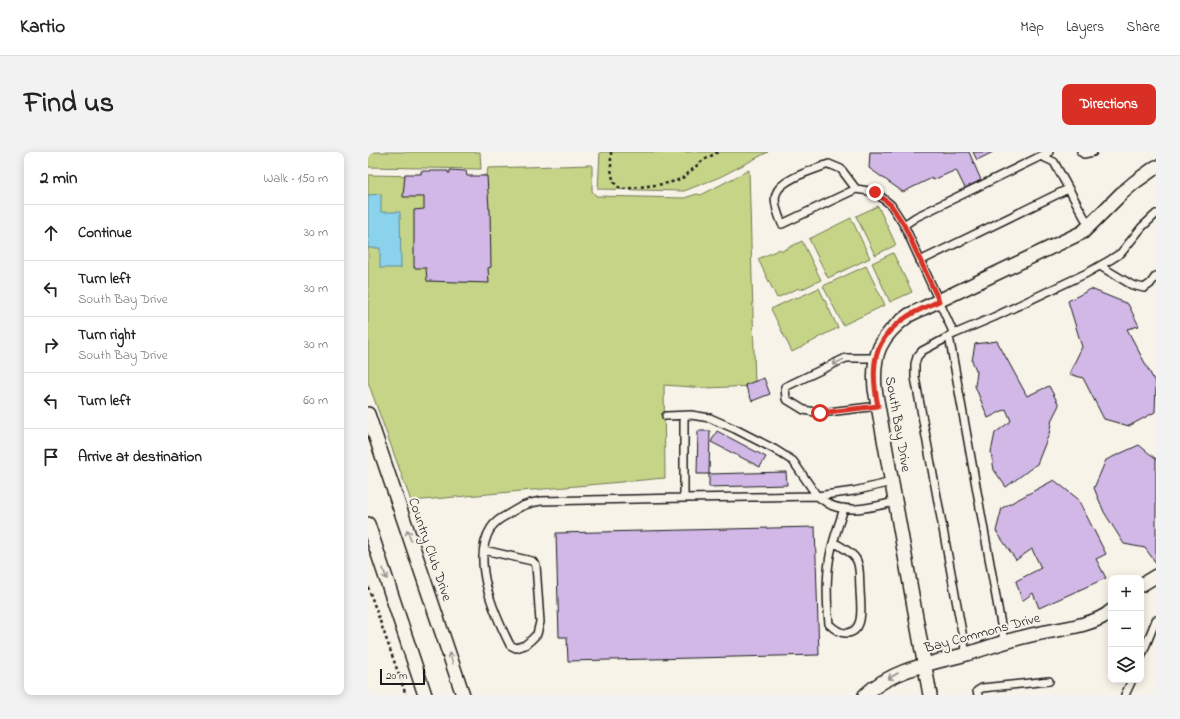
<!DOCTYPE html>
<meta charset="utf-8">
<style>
body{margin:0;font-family:"Indie Flower",sans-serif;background:#f2f2f2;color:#222}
.controls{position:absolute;right:12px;bottom:12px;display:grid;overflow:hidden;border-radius:8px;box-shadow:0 2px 10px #0003}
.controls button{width:36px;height:36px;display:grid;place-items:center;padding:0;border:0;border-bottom:1px solid #e0e0e0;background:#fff;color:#222;font:20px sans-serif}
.scale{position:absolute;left:12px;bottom:10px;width:45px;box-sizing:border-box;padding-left:4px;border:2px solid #1c1c1c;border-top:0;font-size:11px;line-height:14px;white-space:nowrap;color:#1c1c1c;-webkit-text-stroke:3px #f7f3e8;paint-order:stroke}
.stop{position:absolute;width:12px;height:12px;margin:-9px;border:3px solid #d93025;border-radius:50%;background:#fff}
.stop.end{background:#d93025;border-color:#fff;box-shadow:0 1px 4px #0008}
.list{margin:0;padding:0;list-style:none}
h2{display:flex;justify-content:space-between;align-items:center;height:52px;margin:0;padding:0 16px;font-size:17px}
h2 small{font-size:13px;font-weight:400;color:#767676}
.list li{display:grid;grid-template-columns:26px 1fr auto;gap:12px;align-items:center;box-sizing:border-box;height:56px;padding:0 16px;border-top:1px solid #e0e0e0}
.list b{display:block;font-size:15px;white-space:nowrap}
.list p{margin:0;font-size:13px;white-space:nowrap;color:#767676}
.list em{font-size:13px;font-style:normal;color:#767676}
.icon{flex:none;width:22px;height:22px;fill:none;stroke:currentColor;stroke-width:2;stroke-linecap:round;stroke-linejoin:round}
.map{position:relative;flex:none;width:788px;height:543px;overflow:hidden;border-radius:8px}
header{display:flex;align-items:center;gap:24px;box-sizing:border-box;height:56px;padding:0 20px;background:#fff;border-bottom:1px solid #e0e0e0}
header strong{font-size:19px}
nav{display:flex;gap:22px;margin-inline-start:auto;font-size:14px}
.intro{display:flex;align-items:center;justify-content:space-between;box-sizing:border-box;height:96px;padding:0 24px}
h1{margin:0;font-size:28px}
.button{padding:10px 18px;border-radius:8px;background:#d93025;color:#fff;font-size:14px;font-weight:700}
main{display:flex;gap:24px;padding:0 24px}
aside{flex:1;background:#fff;border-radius:8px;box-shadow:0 2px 10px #0003}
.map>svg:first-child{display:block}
</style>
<header>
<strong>Kartio</strong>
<nav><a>Map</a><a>Layers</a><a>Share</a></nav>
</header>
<div class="intro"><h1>Find us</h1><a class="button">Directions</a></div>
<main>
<aside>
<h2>2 min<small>Walk · 150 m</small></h2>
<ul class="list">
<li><svg class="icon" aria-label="ahead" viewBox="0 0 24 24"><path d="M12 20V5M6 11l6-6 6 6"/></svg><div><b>Continue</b></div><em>30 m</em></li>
<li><svg class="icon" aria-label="left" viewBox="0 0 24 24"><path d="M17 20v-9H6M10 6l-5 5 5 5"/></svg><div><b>Turn left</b><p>South Bay Drive</p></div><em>30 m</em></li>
<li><svg class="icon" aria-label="right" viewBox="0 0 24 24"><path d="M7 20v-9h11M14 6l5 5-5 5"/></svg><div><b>Turn right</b><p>South Bay Drive</p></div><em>30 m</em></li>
<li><svg class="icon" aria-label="left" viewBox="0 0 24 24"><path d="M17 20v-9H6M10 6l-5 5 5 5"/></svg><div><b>Turn left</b></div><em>60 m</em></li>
<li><svg class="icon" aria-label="arrive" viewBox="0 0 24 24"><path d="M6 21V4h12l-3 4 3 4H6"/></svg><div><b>Arrive at destination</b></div></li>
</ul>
</aside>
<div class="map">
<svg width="788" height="543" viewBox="0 0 788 543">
<rect width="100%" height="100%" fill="#f7f3e8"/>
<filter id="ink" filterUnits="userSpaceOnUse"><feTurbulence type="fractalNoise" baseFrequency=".025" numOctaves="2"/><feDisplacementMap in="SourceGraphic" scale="8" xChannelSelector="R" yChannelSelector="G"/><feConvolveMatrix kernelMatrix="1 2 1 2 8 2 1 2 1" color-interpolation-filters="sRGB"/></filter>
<g filter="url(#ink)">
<path fill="#c6d488" stroke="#717852" d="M0,0h112l1,17 -113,-2z
M232,0h168l-48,25 -36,14 -86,-2z
M224,13v26l4,5 88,2 13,-4 4,1 48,-25 6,216 -50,2 -41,-3 1,93 -254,23 -43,-119v-207l113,2 6,-3 1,-6z
M510,54l18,39 -21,10 -19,-39z
M483,66l19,40 -42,20 -19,-39z
M434,89l19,39 -21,10 -1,-2 -22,10 -19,-39 22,-10 2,2z
M525,101l19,39 -22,10 -18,-39z
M498,114l19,39 -42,20 -20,-39z
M451,136l19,40 -21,10v1l-25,13 -21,-43 25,-12 1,1z"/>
<path fill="#8bd3ec" stroke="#5f8a99" d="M13,42v18h19l1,56h-21v-20h-12v-53z"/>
<path fill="#d1b8e7" stroke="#1c1c1c" d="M502,0h99l12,28 -16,8 -9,-18 -23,10 -1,-2 -29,14 -34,-24z
M605,0h20l-16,8z
M82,18l16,1 1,5h20l2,33h1l1,58 -3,1 1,15 -62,-2 -1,-13h-12v-58l10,-1v-12h-21l2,-23h16v-3h27v2h2z
M723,137l37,15 11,22 -12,3 29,55 -1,28 -26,14 -25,-7 -21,-41 -14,-4 13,-27 -14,-46z
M629,189l30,55 22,-10 10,19 -7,14 -3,15 -12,30 -31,23 -12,-17 -3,-18 4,-19 16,-12 -5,-12 -18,9 -13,-32 2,-14 -5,-11 3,-17z
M396,226l6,16 -18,7 -7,-16z
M330,279h12l-1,43h-12z
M349,279l49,26 -6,10 -49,-25z
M771,293l17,14v104l-11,-15 -21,-4 -20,-32 -10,-24 12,-28z
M418,320l1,13 -78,2v-13z
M686,328l24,19 28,55 -10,5 10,19 -67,30 -6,-15 -11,8 -6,-20 25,-13 -9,-19 -16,11 -20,-29 6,-23z
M447,375l4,128 -251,6 -1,-24h-8l-3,-104z"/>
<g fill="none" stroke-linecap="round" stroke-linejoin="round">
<defs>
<path id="service" d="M713,0l3,2 9,-2
M673,4l8,-4
M488,37l-15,-20 -12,-5c-13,5 -49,15 -53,30 -3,8 3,23 6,30l74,-35 19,3 16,13 13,20 50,109
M536,73l12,-8 125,-61 13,6 35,64
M552,109l148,-72
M732,114l32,19 12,3 6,-4 6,-8
M581,184l55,305
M508,206h-30l-61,29 1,12 18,11 16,3 58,-7
M298,264l25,-1 19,3 25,11 39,20 19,12 24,35 37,-5 38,-9
M316,346l133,-2c5,3 11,8 16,10 20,7 42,0 62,-4
M466,390c7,5 18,10 22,17 5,8 3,21 4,30 0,13 6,41 -12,44 -8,1 -14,-4 -19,-9 -2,-20 -3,-42 0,-62 2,-18 10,-37 15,-54
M116,398l48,11 4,4 4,57 -3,12 -6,6 -6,5 -9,3 -6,-3c-15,-30 -40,-84 -19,-117 3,-5 10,-10 16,-13 12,-8 20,-12 34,-14l143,-3v-82
M598,502l-51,-277v-13l2,-7 5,-6 32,-17 40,-17 93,-44 23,-13 11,-7 21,-26 14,-13
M773,505l15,-37
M610,543l-1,-4 5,-3 67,-7
M757,543l7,-15"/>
<path id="minor" d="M0,262l95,281
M0,372l57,171
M773,433l15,-9
M497,543c27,-25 63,-31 98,-40 24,-7 48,-16 73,-21 19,-4 61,-9 75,-23
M562,543l-55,-306c-3,-35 5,-53 34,-74l174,-83 39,-39 13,-11 21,-15"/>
</defs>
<use href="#service" stroke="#1c1c1c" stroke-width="10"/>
<use href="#minor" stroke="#1c1c1c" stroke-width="16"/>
<path stroke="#1c1c1c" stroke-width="2.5" stroke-dasharray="3 3" stroke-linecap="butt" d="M243,0c0,11 -2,34 12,37l40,-5 13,-3 8,-4 18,-16 16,-9
M0,435l38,108"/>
<use href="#service" stroke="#f7f3e8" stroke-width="7"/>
<use href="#minor" stroke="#f7f3e8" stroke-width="13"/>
</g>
<defs><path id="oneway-shaft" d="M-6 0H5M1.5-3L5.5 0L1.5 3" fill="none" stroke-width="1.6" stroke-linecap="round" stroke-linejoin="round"/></defs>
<g stroke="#94928c">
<use href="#oneway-shaft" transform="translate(470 210) rotate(154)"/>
<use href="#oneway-shaft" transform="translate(41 383) rotate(-109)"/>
<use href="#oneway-shaft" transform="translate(17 422) rotate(71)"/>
<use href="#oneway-shaft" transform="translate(83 506) rotate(-109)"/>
<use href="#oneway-shaft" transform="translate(525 524) rotate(150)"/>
</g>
</g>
<g fill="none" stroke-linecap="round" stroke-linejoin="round" filter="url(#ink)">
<path stroke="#d93025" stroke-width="5" d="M452,261l58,-7c-8,-39 -6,-67 30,-90 10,-6 21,-10 31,-15l-35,-76 -13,-20 -16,-13"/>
</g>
<g text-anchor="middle" stroke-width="4" stroke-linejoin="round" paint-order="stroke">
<g font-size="14" fill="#1c1c1c" stroke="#f7f3e8">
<text transform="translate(531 272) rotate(80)" y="5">South Bay Drive</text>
<text transform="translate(63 397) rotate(71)" y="5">Country Club Drive</text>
<text transform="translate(614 480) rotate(-15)" y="5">Bay Commons Drive</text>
</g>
</g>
</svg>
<div class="controls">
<button>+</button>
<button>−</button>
<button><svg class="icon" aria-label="layers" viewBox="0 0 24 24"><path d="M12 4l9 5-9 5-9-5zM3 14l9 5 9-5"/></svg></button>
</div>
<div class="scale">20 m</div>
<div class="stop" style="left:452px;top:261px"></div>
<div class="stop end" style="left:507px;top:40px"></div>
</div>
</main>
